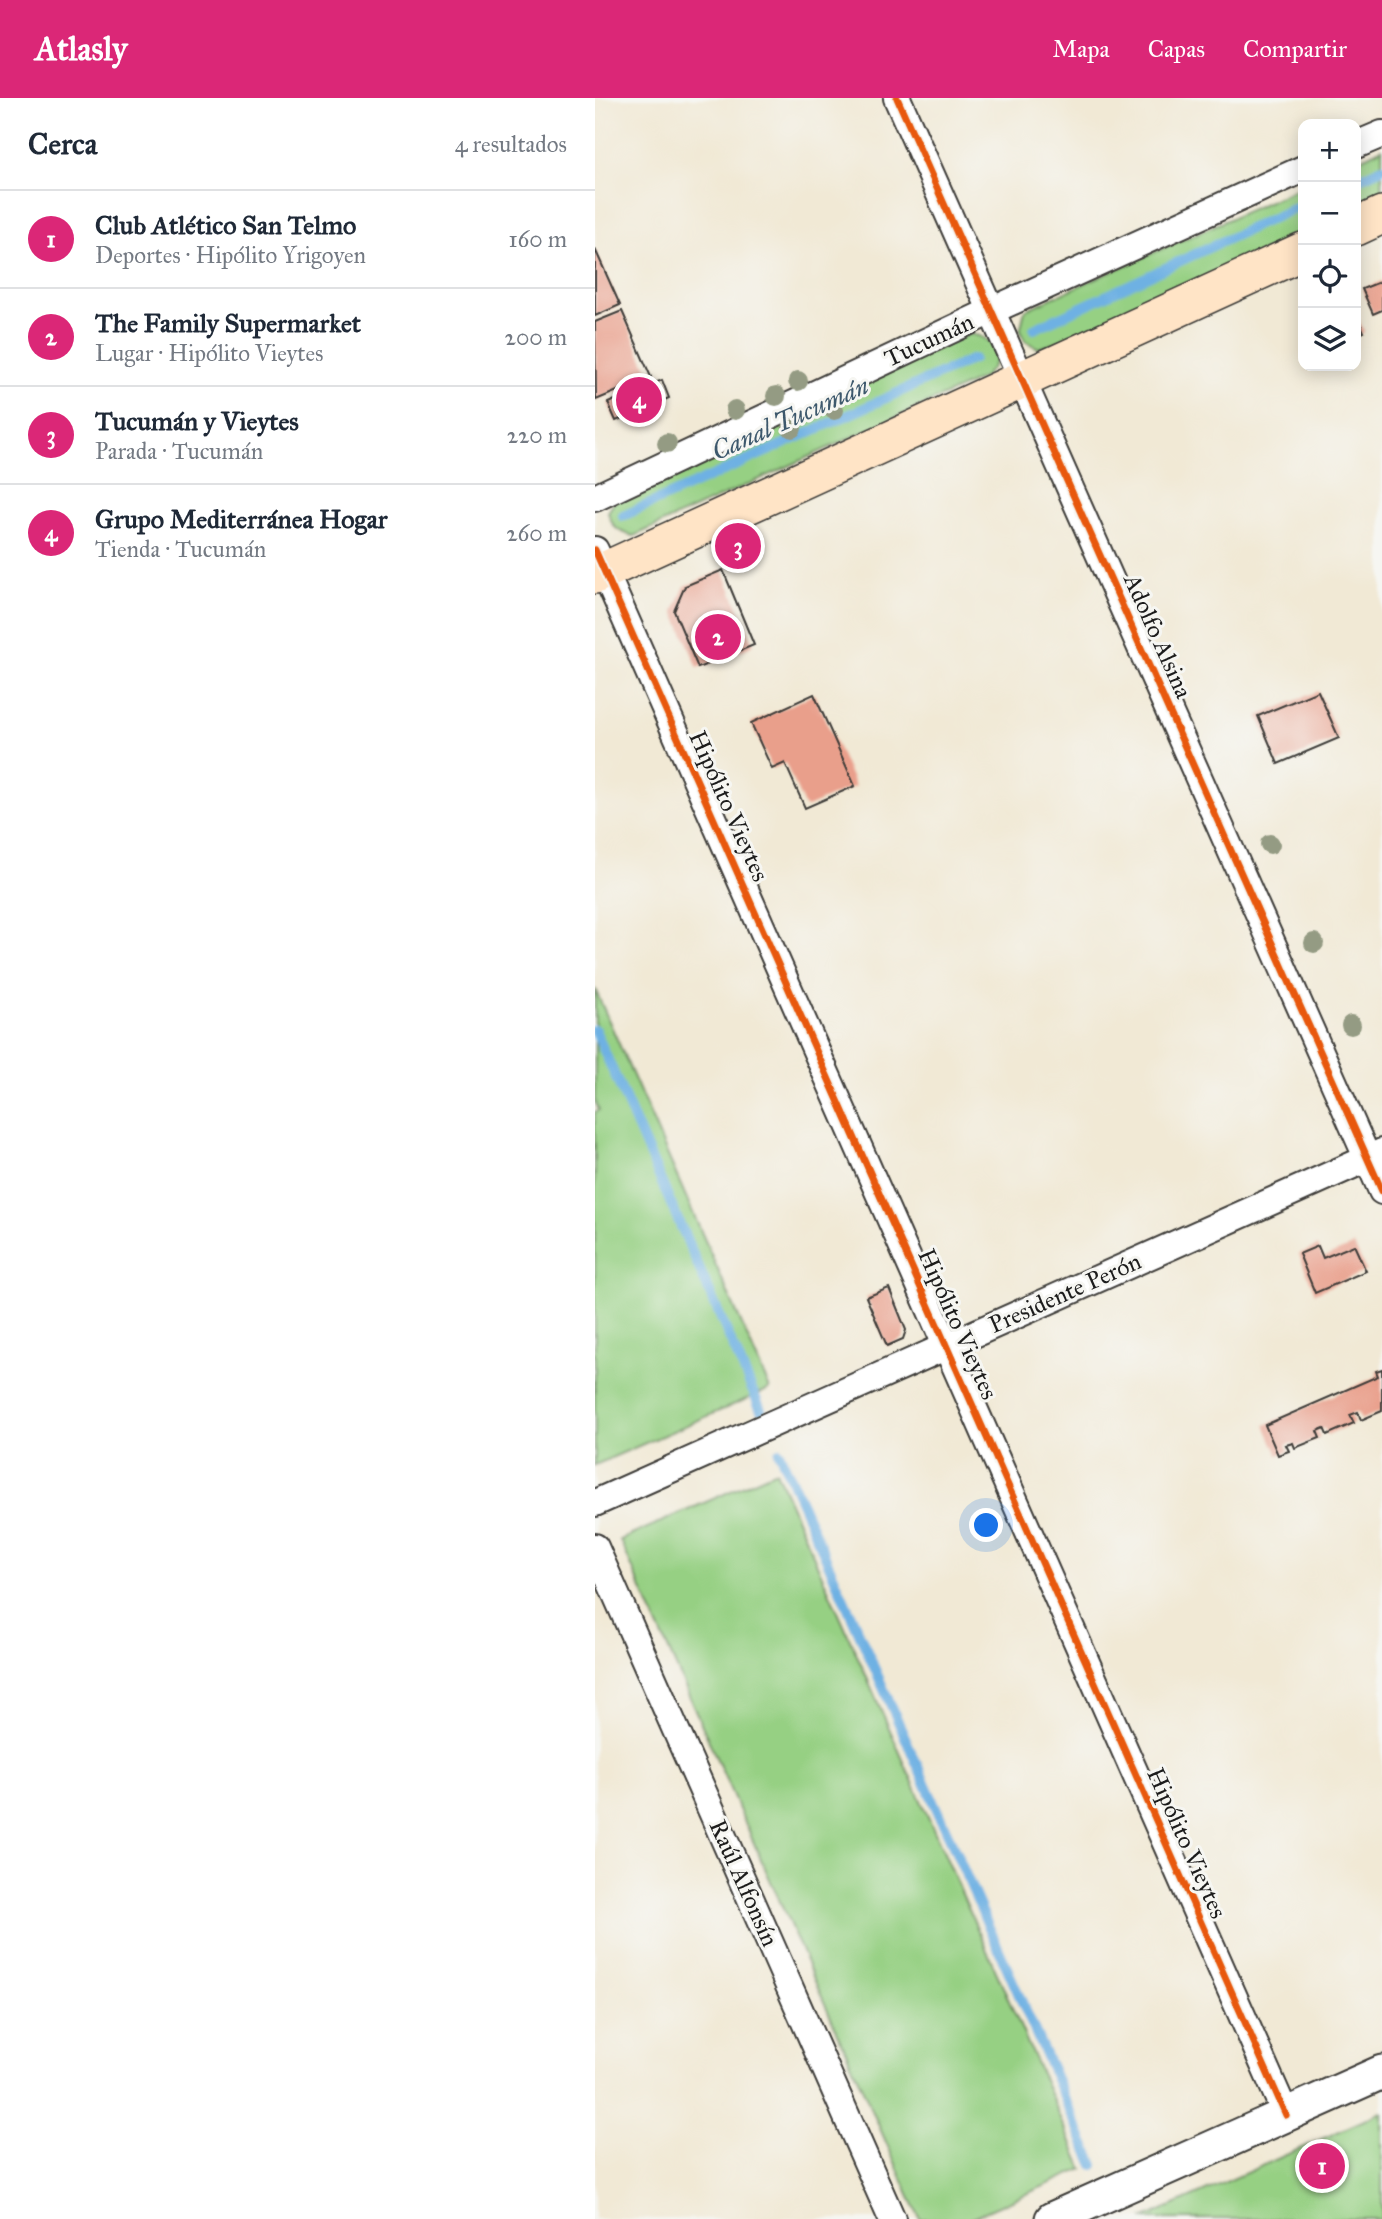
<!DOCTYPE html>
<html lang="es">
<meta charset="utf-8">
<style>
body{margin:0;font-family:"IM FELL Great Primer",serif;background:#f2f2f3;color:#1f2937}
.controls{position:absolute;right:21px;top:21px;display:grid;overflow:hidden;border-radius:14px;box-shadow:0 4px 18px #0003}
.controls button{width:63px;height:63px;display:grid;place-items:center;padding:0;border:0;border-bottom:2px solid #e0e1e3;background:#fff;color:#1f2937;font:35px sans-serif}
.you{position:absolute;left:392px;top:1428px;width:24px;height:24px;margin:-18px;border:5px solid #fff;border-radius:50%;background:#1a73e8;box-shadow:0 0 0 10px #1a73e833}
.badge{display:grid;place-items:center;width:46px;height:46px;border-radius:50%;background:#db2777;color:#fff;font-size:23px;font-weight:700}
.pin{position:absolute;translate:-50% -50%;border:4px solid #fff;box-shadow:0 2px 7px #0006}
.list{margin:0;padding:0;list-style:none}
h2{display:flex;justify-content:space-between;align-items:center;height:91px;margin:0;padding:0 28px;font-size:30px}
h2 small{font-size:23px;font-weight:400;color:#747a83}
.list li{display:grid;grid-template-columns:46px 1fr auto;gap:21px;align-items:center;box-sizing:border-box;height:98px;padding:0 28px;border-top:2px solid #e0e1e3}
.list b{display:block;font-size:26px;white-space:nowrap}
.list p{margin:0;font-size:23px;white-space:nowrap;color:#747a83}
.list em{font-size:23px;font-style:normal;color:#747a83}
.icon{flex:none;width:38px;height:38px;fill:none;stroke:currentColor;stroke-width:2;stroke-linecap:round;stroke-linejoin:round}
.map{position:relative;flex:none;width:787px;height:2121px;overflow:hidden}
header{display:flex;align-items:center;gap:42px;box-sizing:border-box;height:98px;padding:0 35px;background:#db2777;color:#fff}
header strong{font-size:33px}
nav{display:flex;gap:38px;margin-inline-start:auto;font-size:24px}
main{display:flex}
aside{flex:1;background:#fff}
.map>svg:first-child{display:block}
</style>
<header>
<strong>Atlasly</strong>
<nav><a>Mapa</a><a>Capas</a><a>Compartir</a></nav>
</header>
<main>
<aside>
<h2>Cerca<small>4 resultados</small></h2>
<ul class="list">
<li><span class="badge">1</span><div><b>Club Atlético San Telmo</b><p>Deportes · Hipólito Yrigoyen</p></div><em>160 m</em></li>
<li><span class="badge">2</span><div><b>The Family Supermarket</b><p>Lugar · Hipólito Vieytes</p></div><em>200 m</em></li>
<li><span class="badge">3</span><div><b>Tucumán y Vieytes</b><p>Parada · Tucumán</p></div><em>220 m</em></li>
<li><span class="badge">4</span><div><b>Grupo Mediterránea Hogar</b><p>Tienda · Tucumán</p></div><em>260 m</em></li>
</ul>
</aside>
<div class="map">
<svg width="787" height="2121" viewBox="0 0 787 2121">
<rect width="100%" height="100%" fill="#f6f6f2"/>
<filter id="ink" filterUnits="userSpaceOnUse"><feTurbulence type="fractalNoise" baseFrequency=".0143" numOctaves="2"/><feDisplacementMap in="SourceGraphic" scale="14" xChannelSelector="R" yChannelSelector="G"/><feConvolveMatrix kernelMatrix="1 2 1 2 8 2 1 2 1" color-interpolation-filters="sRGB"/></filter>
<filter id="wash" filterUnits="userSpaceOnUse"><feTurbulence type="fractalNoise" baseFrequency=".00686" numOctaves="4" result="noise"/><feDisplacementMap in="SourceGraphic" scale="28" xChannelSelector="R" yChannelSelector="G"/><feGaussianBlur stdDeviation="1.57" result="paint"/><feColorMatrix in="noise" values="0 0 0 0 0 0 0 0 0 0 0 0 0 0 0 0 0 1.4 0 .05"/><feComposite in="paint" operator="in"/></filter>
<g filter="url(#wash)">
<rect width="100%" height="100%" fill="#f1e9d5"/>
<path fill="#96d083" stroke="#597650" stroke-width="2" d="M787,50v49l-26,12v-48z
M708,88v48l-251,110 -14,4 -13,-7 -5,-10 5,-21z
M374,236c17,2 22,7 28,22l-5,12 -9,10 -349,158c-16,-4 -22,-8 -26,-24l9,-14z
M0,891l175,400 -175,76v-353l4,-2 -4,-9z
M181,1373l307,698 -114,50h-49l-300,-679z
M787,2014v107h-239z"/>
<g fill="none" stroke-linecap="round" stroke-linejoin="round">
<path stroke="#6eb1e3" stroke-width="10" d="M761,82l26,-12
M439,231l269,-125
M28,418l350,-157
M0,932l166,380
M184,1354l315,713"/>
</g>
<g id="blocks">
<path fill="#e99f8b" d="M0,151l25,56 -25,11z
M787,183v29l-9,4 -11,-25z
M27,213l29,66 -55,23 -1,-78z
M761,215l8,19 -8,4z
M67,282l7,18 -53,23 -8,-18z
M128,472l31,75 -56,23 -24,-57 11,-25z
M723,593l21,47 -61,26 -20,-48z
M219,596l41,92 -50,22 -20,-45 -13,6 -21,-46z
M759,1147l12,26 -51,22 -16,-39 19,-8 5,12z
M294,1190l17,42 -3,9 -16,7 -21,-49z
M787,1271v42l-21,9 -3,-8 -8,3 4,8 -27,12 -3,-7 -7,3 3,7 -25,10 -2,-5 -7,2 3,6 -11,4 -13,-30 113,-49 -2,-5z"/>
</g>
</g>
<g filter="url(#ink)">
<use href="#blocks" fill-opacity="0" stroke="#3c3b38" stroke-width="2"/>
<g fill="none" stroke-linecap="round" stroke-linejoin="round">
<defs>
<path id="minor" d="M302,0l485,1093
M761,47l26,-11
M0,400l398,-188 310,-141
M0,452l691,1565
M0,1405l787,-351
M0,1449l297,672"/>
<path id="tertiary" d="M457,2121l330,-147"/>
<path id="secondary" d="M761,129l26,-12
M0,477l708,-324"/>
</defs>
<use href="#minor" stroke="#3c3b38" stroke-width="30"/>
<use href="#tertiary" stroke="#3c3b38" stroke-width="37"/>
<use href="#secondary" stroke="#3c3b38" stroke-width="40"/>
<use href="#minor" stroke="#fff" stroke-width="26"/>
<use href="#tertiary" stroke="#fff" stroke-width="33"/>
<use href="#secondary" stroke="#ffe4c6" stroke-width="37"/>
<defs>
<path id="cycleway" d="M302,0l485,1093
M0,452l691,1565"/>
</defs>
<use href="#cycleway" stroke="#f6f6f2" stroke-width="11"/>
<use href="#cycleway" stroke="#e8590c" stroke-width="7"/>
</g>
<g fill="#949b83">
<circle cx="203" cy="283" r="10"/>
<circle cx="181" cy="298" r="10"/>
<circle cx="140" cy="312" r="10"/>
<circle cx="239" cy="312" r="10"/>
<circle cx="197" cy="330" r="10"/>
<circle cx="72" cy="345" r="10"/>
<circle cx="675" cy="746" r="10"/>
<circle cx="719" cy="845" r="10"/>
<circle cx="756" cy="927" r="10"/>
</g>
</g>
<g text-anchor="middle" stroke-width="6" stroke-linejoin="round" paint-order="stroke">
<g font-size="24" fill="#1c1c1c" stroke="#f6f6f2">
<text transform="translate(334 242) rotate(-25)" y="8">Tucumán</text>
<text transform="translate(563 538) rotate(66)" y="8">Adolfo Alsina</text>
<text transform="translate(134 708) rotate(66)" y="8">Hipólito Vieytes</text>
<text transform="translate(470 1195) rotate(-24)" y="8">Presidente Perón</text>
<text transform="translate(363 1226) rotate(66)" y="8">Hipólito Vieytes</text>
<text transform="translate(592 1745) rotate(66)" y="8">Hipólito Vieytes</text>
<text transform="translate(149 1785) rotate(66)" y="8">Raúl Alfonsín</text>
</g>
<g font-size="26" font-style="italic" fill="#3d586c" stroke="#f6f6f2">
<text transform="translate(195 320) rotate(-24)" y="9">Canal Tucumán</text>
</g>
</g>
</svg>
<div class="controls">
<button>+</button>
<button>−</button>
<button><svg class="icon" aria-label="locate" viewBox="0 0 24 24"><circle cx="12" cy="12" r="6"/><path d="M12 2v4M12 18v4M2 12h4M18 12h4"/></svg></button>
<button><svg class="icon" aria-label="layers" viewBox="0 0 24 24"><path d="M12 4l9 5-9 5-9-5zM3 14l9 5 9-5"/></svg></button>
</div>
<div class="you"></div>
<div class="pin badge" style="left:727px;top:2068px">1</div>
<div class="pin badge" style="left:123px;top:539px">2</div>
<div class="pin badge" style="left:143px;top:448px">3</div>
<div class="pin badge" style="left:44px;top:302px">4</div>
</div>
</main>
